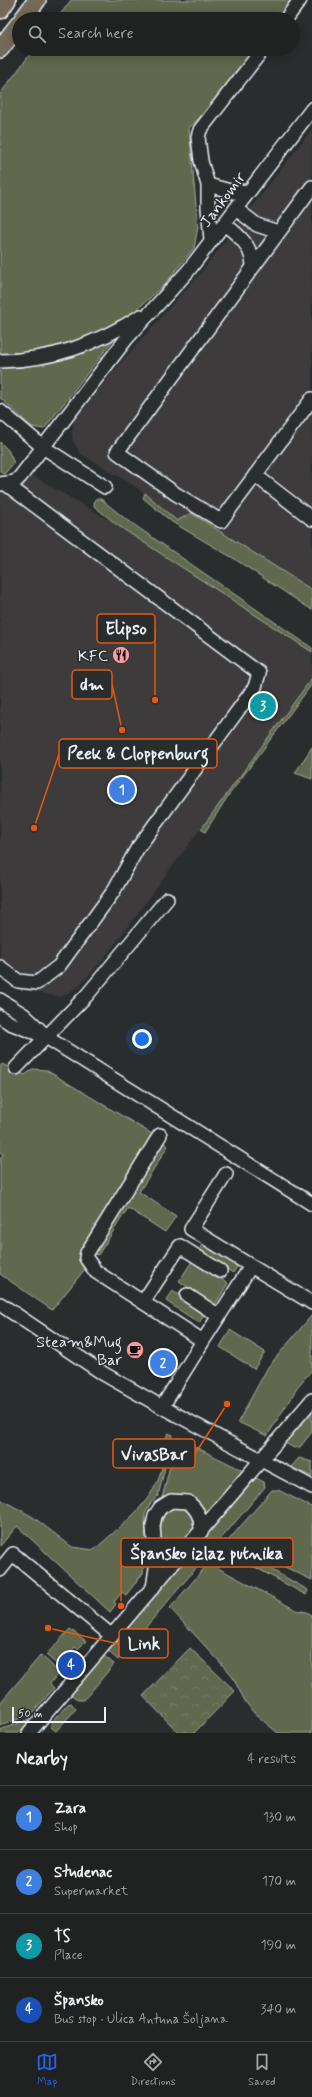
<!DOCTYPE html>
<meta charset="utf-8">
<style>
body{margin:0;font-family:Mynerve,sans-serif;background:#282a2a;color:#f1f3f6}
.scale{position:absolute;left:12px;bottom:10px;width:94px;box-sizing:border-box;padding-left:4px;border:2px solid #e8f1f8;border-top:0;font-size:11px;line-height:14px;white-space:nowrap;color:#e8f1f8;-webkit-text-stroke:3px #2a2d2e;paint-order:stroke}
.you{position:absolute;left:142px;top:1039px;width:14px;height:14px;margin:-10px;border:3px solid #fff;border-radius:50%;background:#1a73e8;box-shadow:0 0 0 6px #1a73e833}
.badge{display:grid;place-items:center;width:26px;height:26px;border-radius:50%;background:#2563eb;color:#fff;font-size:13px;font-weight:700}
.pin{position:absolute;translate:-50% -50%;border:2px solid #fff;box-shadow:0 1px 4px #0006}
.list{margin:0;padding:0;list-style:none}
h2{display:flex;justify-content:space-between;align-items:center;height:52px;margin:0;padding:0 16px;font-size:17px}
h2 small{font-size:13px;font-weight:400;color:#a2a4a5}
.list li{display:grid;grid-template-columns:26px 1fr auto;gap:12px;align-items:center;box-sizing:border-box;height:64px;padding:0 16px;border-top:1px solid #3d3f40}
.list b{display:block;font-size:15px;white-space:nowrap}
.list p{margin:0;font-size:13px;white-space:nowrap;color:#a2a4a5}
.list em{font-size:13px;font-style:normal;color:#a2a4a5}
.icon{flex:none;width:22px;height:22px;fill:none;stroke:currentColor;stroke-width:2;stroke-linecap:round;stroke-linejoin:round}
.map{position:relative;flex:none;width:312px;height:1733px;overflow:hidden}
.search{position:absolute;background:#202222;box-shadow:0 2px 10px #0003;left:12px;right:12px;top:12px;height:44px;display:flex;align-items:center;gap:10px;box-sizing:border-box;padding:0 14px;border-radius:22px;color:#a2a4a5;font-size:15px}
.sheet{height:308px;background:#202222}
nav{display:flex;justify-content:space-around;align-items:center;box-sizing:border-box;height:56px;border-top:1px solid #3d3f40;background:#202222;font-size:11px;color:#a2a4a5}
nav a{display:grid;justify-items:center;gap:2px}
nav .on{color:#2563eb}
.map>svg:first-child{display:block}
</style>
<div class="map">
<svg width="312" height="1733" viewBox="0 0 312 1733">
<defs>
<pattern id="park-crowns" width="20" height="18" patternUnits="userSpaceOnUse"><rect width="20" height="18" fill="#61674d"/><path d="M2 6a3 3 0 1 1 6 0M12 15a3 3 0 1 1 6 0" fill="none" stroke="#787d67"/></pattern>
</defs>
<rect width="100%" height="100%" fill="#2a2d2e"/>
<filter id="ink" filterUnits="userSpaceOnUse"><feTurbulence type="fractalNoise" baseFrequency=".025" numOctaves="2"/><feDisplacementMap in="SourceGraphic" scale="8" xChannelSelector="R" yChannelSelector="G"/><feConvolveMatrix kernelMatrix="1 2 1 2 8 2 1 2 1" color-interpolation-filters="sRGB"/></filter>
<g filter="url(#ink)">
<path fill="#3e3a3a" d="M312,129v467l-129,-69 -47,-40 -56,-34 -7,-12 -1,-9 2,-12 13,-16 33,-41 82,-92z
M0,471l4,3 31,3 82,48 195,127v26l-209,282 -25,27 -17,10 -42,-8 -19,-12z"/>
<path fill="#61674d" stroke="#a4aca2" d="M71,0h222l-14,19h-222z
M34,49h222l-45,58 -22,21 9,99 -4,21 -30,37 -32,29 -54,30 -78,14v-264z
M114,339l-70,90 -12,-2 -32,-29v-32l92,-18z
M0,442l8,8 6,13 -10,11 -4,-3z
M145,493l32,28 14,-8 121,77v20l-79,-52 -61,-36 -29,-24z
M95,499h6l22,18 189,131v4l-195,-127 -23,-19z
M312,678v6l-84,112 -23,36 -4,-3z
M312,747v32l-17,-6z
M2,1064l23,11 8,-6 13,1 106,64 -69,111 -1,17 3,7 -33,41 -52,-36v-114l3,-6 -3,-2v-85z
M160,1140l8,6 -29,46 37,24 -11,16 -37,-24 -30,47 -10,-7z
M206,1240l34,22 -7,11 -34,-22z
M193,1260l35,23 -13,22 -36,-24z
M173,1291l32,22 -6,10 -33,-22z
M312,1315v55l-13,15 -32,51 -29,-14 30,-55z
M230,1330l35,22 -11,17 -34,-22z
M312,1412v20l-12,15 -6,1 -9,-5z
M168,1433l5,2 -15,61 -8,8 -5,10 1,32 -3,27 -17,22 -4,-3 -8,10 2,2 -6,8 -93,-86 -17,20v-47l33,18 39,30 22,3c24,-22 53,-42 65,-72 6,-14 1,-28 9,-45z
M177,1438l65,32 1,2 -36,42c-10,-19 -25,-24 -45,-16z
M299,1458l13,4v15l-21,-10z
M256,1478l8,4 1,5 -147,173 -10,-9z
M272,1490h6l34,17v73l-52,-25 -4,6 52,29 -2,5 -77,-42 -11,15 78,42 11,2 5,3v118h-34l-24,-20 -9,-12 -14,-27 -61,-66z
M174,1507c13,0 21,9 20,22l-28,33 -2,-1c-2,-18 -10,-45 10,-54z
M70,1629l16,12 -8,8 -3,-2 -8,10 3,2 -9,9 -15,-13z
M41,1655l18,17 -9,12 4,4 -22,26 -32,12v-23z
M104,1656l10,8 -30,36h-5l-9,-6z
M71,1703l5,6 -20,22 -5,-4v-4l17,-19z
M32,1718l-13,15h-19v-3z"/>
<path fill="url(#park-crowns)" stroke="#a4aca2" d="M190,1648l45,43 -41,42h-15l-36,-37z"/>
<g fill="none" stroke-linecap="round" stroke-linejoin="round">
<defs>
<path id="minor" d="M286,19l14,-19
M208,185l26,7 15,-1
M312,187l-195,265 59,42 45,27 91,-122
M236,209l21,16 21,7
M224,224c15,11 28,22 29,42
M211,240l-3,-32v-23l-7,-24 -3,-24 2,-7 63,-81
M0,361c54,-1 96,-17 141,-45
M0,411l43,36 62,40
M255,475l57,44
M0,484l15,-2 5,-5 107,-139 61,-67 124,-162
M0,967l18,14 19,2 22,-17 54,-74 24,-43 118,-162 4,-14 -253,-189
M0,1000l24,15 20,19
M0,1017l10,6 36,14 266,167
M16,1068l71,-73 80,-96
M160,1135l-73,118 -1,5 10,14 107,69 -41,66
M226,1174l-35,55 60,37
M187,1295l32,21
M143,1302l37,-56 40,25
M0,1304l104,70 58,33 150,80
M203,1341l48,-75 61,37
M0,1570l13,-16 99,82
M153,1588l3,-20 -3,-42 2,-10 5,-8 11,-7 17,1c11,9 13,16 13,30
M29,1733l283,-333"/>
<path id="major" d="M0,10l7,-10
M23,19l14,-19
M0,49l19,-25"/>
</defs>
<use href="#minor" stroke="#e8f1f8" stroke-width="16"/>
<use href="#major" stroke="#e8f1f8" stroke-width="20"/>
<use href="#minor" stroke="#2a2d2e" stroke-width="13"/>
<use href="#major" stroke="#746a5a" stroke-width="17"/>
</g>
</g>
<defs>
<symbol id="restaurant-disc" viewBox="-11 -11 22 22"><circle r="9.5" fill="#ff9aa2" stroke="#2a2d2e"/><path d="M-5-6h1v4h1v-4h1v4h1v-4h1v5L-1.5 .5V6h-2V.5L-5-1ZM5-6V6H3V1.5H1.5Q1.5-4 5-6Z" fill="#111"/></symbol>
<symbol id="cafe-disc" viewBox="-11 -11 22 22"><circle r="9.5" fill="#ff9aa2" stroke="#2a2d2e"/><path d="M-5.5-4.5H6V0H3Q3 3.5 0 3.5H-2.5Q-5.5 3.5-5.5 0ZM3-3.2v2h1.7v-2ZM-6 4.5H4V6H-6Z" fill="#111"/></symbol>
</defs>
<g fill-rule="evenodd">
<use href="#restaurant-disc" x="111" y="645" width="20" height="20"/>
<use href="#cafe-disc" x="125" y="1340" width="20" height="20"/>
</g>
<g text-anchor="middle" stroke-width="3" stroke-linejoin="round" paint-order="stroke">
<g font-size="16" fill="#e8f1f8" stroke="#2a2d2e">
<text transform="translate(222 199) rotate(-53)" y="6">Jankomir</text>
</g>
<g font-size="16" fill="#e8f1f8" stroke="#2a2d2e" text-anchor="end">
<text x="108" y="661">KFC</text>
<text x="122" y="1347">Steam&amp;Mug<tspan x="122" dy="18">Bar</tspan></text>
</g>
</g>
<path fill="none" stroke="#e8590c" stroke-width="1.5" d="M155 700L155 628M122 730L112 684M34 828L59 754M227 1404L195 1454M121 1606L121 1553M48 1628L119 1644"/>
<g fill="#e8590c" stroke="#2a2d2e" stroke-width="1.5">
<circle cx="155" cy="700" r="4"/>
<circle cx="122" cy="730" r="4"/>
<circle cx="34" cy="828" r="4"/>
<circle cx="227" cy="1404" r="4"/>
<circle cx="121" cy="1606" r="4"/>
<circle cx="48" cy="1628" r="4"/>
</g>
<g fill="#2a2d2e" stroke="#e8590c" stroke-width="1.5">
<rect x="97" y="614" width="58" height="29" rx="4"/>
<rect x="72" y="670" width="40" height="29" rx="4"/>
<rect x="59" y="739" width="158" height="29" rx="4"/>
<rect x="113" y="1439" width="82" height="29" rx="4"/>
<rect x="121" y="1538" width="172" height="29" rx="4"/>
<rect x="119" y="1629" width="49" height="29" rx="4"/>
</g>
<g font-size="17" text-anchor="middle" font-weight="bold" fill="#e8f1f8">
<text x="126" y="634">Elipso</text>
<text x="92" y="690">dm</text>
<text x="138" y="759">Peek &amp; Cloppenburg</text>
<text x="154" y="1460">VivasBar</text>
<text x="207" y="1559">Špansko izlaz putnika</text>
<text x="144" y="1649">Link</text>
</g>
</svg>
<div class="scale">50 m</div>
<div class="you"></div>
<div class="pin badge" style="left:122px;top:790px;background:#3f7fe0">1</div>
<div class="pin badge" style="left:163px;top:1363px;background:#3f7fe0">2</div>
<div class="pin badge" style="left:263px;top:706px;background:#0f9aa8">3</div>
<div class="pin badge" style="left:71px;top:1665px;background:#1a4fb4">4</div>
<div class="search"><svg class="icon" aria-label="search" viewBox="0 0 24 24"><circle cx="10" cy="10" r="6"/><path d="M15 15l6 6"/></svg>Search here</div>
</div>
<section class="sheet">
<h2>Nearby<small>4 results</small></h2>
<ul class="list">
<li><span class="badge" style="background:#3f7fe0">1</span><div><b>Zara</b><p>Shop</p></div><em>130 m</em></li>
<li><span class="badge" style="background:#3f7fe0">2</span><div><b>Studenac</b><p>Supermarket</p></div><em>170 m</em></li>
<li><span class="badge" style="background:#0f9aa8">3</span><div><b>TS</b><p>Place</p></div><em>190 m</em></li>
<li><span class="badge" style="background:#1a4fb4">4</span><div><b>Špansko</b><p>Bus stop · Ulica Antuna Šoljana</p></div><em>340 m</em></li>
</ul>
</section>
<nav>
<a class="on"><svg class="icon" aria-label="map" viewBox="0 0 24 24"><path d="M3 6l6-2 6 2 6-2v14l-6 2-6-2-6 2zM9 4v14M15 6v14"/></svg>Map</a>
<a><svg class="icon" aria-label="directions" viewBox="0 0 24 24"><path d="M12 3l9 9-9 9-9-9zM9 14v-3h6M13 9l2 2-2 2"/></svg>Directions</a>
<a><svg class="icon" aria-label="saved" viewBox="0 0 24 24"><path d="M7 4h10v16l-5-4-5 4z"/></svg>Saved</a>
</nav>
